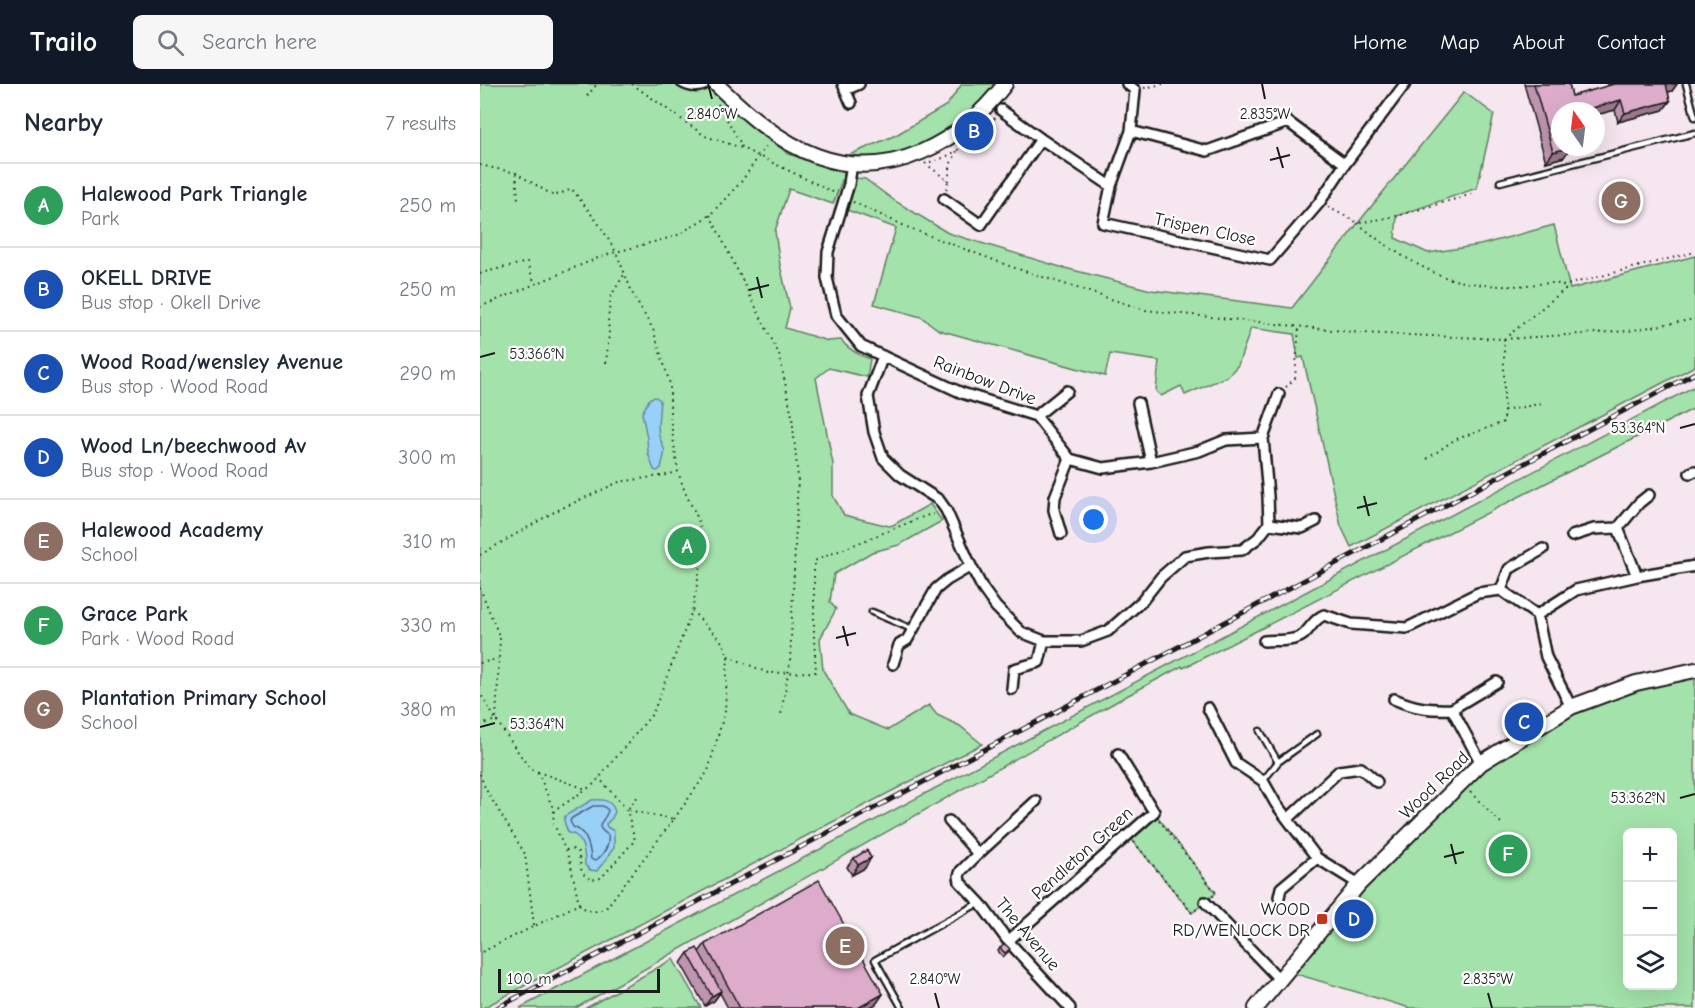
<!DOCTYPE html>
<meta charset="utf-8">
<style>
body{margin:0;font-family:"Comic Neue",sans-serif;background:#f6f6f7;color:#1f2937}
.controls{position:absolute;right:18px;bottom:18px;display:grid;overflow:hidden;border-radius:9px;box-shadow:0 6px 24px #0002}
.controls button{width:54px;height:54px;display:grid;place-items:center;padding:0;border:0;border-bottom:2px solid #e0e1e3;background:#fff;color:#1f2937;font:30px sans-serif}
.compass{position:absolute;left:1071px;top:18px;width:54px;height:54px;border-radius:50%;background:#fff;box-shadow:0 6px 24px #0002;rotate:346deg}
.scale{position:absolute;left:18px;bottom:15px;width:162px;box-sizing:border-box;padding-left:6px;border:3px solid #1c1c1c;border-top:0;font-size:16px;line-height:21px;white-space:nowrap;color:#1c1c1c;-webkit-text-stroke:4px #fff;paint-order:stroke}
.you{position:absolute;left:614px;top:436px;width:21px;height:21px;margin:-15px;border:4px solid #fff;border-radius:50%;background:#1a73e8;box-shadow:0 0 0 9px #1a73e833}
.badge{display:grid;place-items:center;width:39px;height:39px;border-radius:50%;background:#111827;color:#fff;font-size:20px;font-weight:700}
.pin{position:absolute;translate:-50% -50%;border:3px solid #fff;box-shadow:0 2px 6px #0006}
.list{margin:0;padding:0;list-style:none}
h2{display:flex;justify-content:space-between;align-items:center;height:78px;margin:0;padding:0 24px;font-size:26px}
h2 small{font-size:20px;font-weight:400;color:#747a83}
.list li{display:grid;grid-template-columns:39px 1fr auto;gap:18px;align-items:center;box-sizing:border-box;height:84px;padding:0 24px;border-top:2px solid #e0e1e3}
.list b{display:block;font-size:22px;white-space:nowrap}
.list p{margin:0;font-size:20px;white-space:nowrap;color:#747a83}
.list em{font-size:20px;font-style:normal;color:#747a83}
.icon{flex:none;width:33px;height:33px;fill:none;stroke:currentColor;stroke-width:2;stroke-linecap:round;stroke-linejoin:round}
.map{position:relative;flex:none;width:1215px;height:924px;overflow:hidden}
header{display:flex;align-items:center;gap:36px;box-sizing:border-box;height:84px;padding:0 30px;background:#111827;color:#fff}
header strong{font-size:28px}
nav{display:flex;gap:33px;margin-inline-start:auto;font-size:21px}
.search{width:420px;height:54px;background:#f6f6f7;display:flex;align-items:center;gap:15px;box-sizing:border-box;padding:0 21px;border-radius:9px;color:#747a83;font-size:22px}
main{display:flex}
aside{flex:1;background:#fff}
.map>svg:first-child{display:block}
</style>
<header>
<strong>Trailo</strong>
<div class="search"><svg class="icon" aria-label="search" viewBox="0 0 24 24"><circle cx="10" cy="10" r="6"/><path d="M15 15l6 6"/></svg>Search here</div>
<nav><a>Home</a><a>Map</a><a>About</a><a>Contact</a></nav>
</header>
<main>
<aside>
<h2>Nearby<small>7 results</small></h2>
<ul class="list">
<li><span class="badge" style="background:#2e9e5b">A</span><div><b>Halewood Park Triangle</b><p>Park</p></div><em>250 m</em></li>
<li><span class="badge" style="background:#1a4fb4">B</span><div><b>OKELL DRIVE</b><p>Bus stop · Okell Drive</p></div><em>250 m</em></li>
<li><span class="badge" style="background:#1a4fb4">C</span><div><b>Wood Road/wensley Avenue</b><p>Bus stop · Wood Road</p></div><em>290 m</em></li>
<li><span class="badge" style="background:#1a4fb4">D</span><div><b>Wood Ln/beechwood Av</b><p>Bus stop · Wood Road</p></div><em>300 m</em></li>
<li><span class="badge" style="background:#8d6e63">E</span><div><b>Halewood Academy</b><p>School</p></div><em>310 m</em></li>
<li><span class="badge" style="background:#2e9e5b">F</span><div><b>Grace Park</b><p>Park · Wood Road</p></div><em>330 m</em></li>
<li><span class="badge" style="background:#8d6e63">G</span><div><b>Plantation Primary School</b><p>School</p></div><em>380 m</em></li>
</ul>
</aside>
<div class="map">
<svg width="1215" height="924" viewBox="0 0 1215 924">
<rect width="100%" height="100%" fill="#f5e6ef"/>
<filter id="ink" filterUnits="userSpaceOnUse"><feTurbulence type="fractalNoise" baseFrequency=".0167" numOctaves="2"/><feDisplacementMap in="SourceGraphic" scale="12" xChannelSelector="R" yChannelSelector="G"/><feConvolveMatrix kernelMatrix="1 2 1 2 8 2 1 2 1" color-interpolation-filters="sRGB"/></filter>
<g filter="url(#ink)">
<path fill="#a3e2aa" stroke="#607f63" stroke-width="1.5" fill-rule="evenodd" d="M0,0h229l79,70 25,7 34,6 -14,37 -44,-15 -14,42 5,34 10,43 -5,20 43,13 13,-1c8,10 17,15 29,19l-3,18 -38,-9 -13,10 17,86v32l11,19 45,11 4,-1 37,-21 12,17 -43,24 -27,7 -38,22 -4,28 6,7 -16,30 3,31 26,44 39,16 41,-25 8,10 23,11 22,18 -159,83 -340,181h-3z
M482,0h43l-47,47 -54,28 -69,2 61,-26 51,-30z
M984,8l30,22 -17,74 -80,28 -2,22 33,15 52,-8 74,-20 16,64 125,-33v110l-344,181 -10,-21 -38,-169 -5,1 -4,-24 -43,-6 -13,37 -10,11 -43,19 -4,-9 -20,10 -5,-5 3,-30 -49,-7 -5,22 -166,-46 -18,-13 -47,-13 22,-76 -49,-18 8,-32 10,1 30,22 53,32 109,33 94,24 141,18 66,-85z
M1215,302v22c-171,85 -341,174 -512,260l-1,-2 -61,33 -545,309h-56z
M1215,587v337h-285l-124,-37 187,-200 108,-68zM1148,748h44v154h-44z
M674,728l62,81 -24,20 -64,-78z
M193,875l28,49h-115z"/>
<path fill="#99d0f8" stroke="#6788a0" stroke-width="1.5" d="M176,313l4,3 -2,26 1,10 6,15 -4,17 -4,3 -3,-1 -6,-17 -1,-15 -5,-25 8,-15z
M112,716c11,-1 20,0 23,12l-3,6 -6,6 1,3 7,4v17c-4,4 -4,6 -7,10 -2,5 -7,7 -10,13l-7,-1 -5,-5c0,-12 -2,-31 -17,-32l-4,-12 1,-5z"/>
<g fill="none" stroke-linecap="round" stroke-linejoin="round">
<path stroke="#4e6474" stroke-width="1.5" d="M113,722h10l5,4c-2,12 -17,14 0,25 2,11 -5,21 -14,26l-3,-2c-1,-13 -5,-28 -18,-32l-3,-6 2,-3z"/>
<defs>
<path id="lane" d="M200,0c9,6 21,7 30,0
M1206,0l9,33
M1020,98l195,-49
M392,528l40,17
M780,647l18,31 -15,19
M798,678l39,-28
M422,924l-27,-48 104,-57"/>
<path id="street" d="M363,0l8,19
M647,0l8,6 -4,41 -20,55 -8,37 167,37 49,-57 26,-39 60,-80
M365,6l14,-6
M521,26l40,29 70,47
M651,47l76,20 81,-29 57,42
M372,79l-3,21 -21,68 -1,26 9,37 25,31 101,47 74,23 34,43 33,9 48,-6 48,-11 27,-11 37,-2
M464,115l37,26 60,-86
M403,272l-15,40 6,36 9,26 17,17 39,25 7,10 25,56 12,23 13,18 25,25 23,9h37l27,-10 34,-30 19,-24 24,-21 24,-4 33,-2 16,-12 11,-14 -1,-28 -5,-58 16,-44
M658,319l13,59
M556,332l31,-25
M1210,389l5,-2
M789,440l33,4 14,-7
M1138,444l21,-25 10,-8
M581,450l-7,-24 1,-13 15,-38
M1092,452l22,-7 24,-1 19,48
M1021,506l8,-21 34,-20
M1057,531l39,-25 61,-14 58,-10
M784,557c12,-1 30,1 39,-6 8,-7 11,-16 21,-20l27,9 56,4 71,-35 23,-3 36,25 9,42 25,50
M413,580l6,-19 8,-5 29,-51 11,-9 24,-14
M532,605l2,-20 25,-7 5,-21
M914,615c21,9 35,11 58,10
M728,624l28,55 27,18 13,23 41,54 42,26
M1001,679l-29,-54 45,-27
M556,717l-58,53 -17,17 -2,5 1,6 20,21 28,38 62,67
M808,735l51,-48 22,-3 16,14
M469,737l29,33
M799,813l2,-9 36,-30
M725,818l74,77
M528,857l146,-129 -36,-58"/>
<path id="secondary" d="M236,0c29,28 62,58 101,72 73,27 144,-14 188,-72
M776,924l103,-124 122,-121 90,-56 65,-24 59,-13"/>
</defs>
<use href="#lane" stroke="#1c1c1c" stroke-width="9"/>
<use href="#street" stroke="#1c1c1c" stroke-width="14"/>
<use href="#secondary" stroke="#1c1c1c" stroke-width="18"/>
<path stroke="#1c1c1c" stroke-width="2" stroke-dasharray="1.5 4.5" stroke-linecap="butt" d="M152,0l73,52 37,12 95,46
M664,4l19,-4
M107,12l10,-12
M238,20l23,40 1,4
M450,78c23,-4 50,-28 66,-45
M445,79l23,18 -2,10
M0,81l36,8 38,23 18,-7 29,38 15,25 18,45 19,32 17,55v32l8,56 7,20 13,27 6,29 -12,63 -39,102 -59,71 -40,27 -1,11 17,39 9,43 -99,49
M36,89l2,26
M468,97l3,-18 7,-14
M373,118l56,26 103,39 133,43 216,23 143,6 124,-8 67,-12
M848,123l30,16 39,-7 79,-23
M230,131l69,139 13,62 6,62 -8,184 -9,53
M878,139c23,21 58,43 87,54 17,6 37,8 55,9 19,1 38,-3 56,-3l6,3 133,-34
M0,190l5,-2 42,-10 8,22
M0,223l125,-52 71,-19 34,-21 31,-33 27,-39
M1024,255l65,-53
M126,279l3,-29 -1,-15 3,-23 14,-23
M806,303l9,-9 4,-51
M1024,327l39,-8
M947,375l27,-19 50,-18v-83
M0,471l76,-44 63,-29 48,-7 10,-3
M0,504l20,50 -4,82 -16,-27
M248,572l40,17 48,-1 -2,-34v-77l111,-45 13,-3
M0,579l18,-4
M0,641l16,-5 34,49 56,20
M58,688l16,39
M0,690l5,14 40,66 9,71
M990,708l34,34
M194,735l34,-48 17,-60 3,-55 -5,-13 -31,-32
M679,736l57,73 -4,4
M654,758l58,71 6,-5
M86,766l6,-1 6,3 4,21 9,7 10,-2 34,-38 -8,-30 -28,-32
M99,820c10,9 15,9 27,4l68,-89 -47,-9 11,-14"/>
<use href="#lane" stroke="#fff" stroke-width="4.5"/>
<use href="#street" stroke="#fff" stroke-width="9"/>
<use href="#secondary" stroke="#fff" stroke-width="14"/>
<defs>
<path id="rail" d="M17,924l1198,-635"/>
</defs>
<use href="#rail" stroke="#1c1c1c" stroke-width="5"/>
<use href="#rail" stroke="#fff" stroke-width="3" stroke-dasharray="9" stroke-linecap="butt"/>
</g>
<path fill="#be94af" stroke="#1c1c1c" stroke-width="1.5" d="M1044,0h45l3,12 36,-10v-2h69l-5,7 -4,1 2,9 -7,9 -45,12 -3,-12 -16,4 3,12 -6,8v-23h-36l4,46 -18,5z
M374,774l11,10 -13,7 -5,-8z
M225,860l178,50 -7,10 -7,4h-141l-8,-15 -6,8 -9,5 -24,-43 7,-10 11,-1z
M520,864l8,4 -5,5 -5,-6z"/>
<path fill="#9b788e" stroke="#1c1c1c" stroke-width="1.5" d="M1186,0h11l-5,7 -13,3z
M1141,16l-6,10 -19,5v-4h-15z
M1190,17l-7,9 -45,12 7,-9z
M1122,42l-6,8v-6z
M1091,63l-7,10 -18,5 7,-10z
M391,774l-6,10 -13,7 6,-10z
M241,907l-7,10 -9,5 7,-10z
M403,910l-7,10 -7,4h-11z"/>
<path fill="#ddaccb" stroke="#1c1c1c" stroke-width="1.5" d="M1054,0h35l3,12 42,-12h53h-1l4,17 -45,12 -4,-13 -40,11h-21v36h11l-18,5z
M1116,30h2l4,12 -6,2z
M387,766l4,8 -13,7 -4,-7z
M339,796l64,114 -25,14h-118l-35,-64z
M525,860l5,5 -5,4 -5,-5z
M217,864l24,43 -9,5 -24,-43z"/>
</g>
<path fill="none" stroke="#1c1c1c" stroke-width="2" d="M228,0l4,15M782,0l3,15M797,63l6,21M790,76l20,-5M277,193l5,21M269,206l20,-5M0,273l15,-4M1200,344l15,-4M884,412l5,20M877,424l20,-5M363,542l5,20M356,554l20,-5M0,643l15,-4M1200,714l15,-4M971,760l5,20M964,773l20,-5M455,909l4,15M1008,909l4,15"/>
<rect fill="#c8321e" stroke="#fff" stroke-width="2" x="836" y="829" width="12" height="12" rx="3"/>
<g text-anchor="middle" stroke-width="4.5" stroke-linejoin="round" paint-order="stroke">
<g font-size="18" fill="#1c1c1c" stroke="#fff">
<text transform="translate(725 145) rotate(12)" y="6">Trispen Close</text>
<text transform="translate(505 296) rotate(21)" y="6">Rainbow Drive</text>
<text transform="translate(954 701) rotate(-44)" y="6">Wood Road</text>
<text transform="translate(602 769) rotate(-42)" y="6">Pendleton Green</text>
<text transform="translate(548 850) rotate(50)" y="6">The Avenue</text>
</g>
<g font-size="18" fill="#1c1c1c" stroke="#fff" text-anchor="end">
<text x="830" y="831">WOOD<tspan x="830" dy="21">RD/WENLOCK DR</tspan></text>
</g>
</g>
<g font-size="15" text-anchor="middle" fill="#1c1c1c" stroke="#fff" stroke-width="4.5" stroke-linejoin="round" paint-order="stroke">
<text x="232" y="35">2.840°W</text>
<text x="785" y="35">2.835°W</text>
<text x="57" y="275">53.366°N</text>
<text x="1158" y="349">53.364°N</text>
<text x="57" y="645">53.364°N</text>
<text x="1158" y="719">53.362°N</text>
<text x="455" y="900">2.840°W</text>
<text x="1008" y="900">2.835°W</text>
</g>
</svg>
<div class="controls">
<button>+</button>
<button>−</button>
<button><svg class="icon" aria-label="layers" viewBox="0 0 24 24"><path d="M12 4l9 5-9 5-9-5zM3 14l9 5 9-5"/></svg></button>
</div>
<svg class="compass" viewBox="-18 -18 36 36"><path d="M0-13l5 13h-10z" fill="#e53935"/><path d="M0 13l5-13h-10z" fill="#747a83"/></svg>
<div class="scale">100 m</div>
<div class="you"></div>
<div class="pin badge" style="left:207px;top:462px;background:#2e9e5b">A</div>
<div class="pin badge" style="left:494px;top:47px;background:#1a4fb4">B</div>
<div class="pin badge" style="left:1044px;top:638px;background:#1a4fb4">C</div>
<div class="pin badge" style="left:874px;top:835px;background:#1a4fb4">D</div>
<div class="pin badge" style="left:365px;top:862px;background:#8d6e63">E</div>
<div class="pin badge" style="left:1028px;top:770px;background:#2e9e5b">F</div>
<div class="pin badge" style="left:1141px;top:117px;background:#8d6e63">G</div>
</div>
</main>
